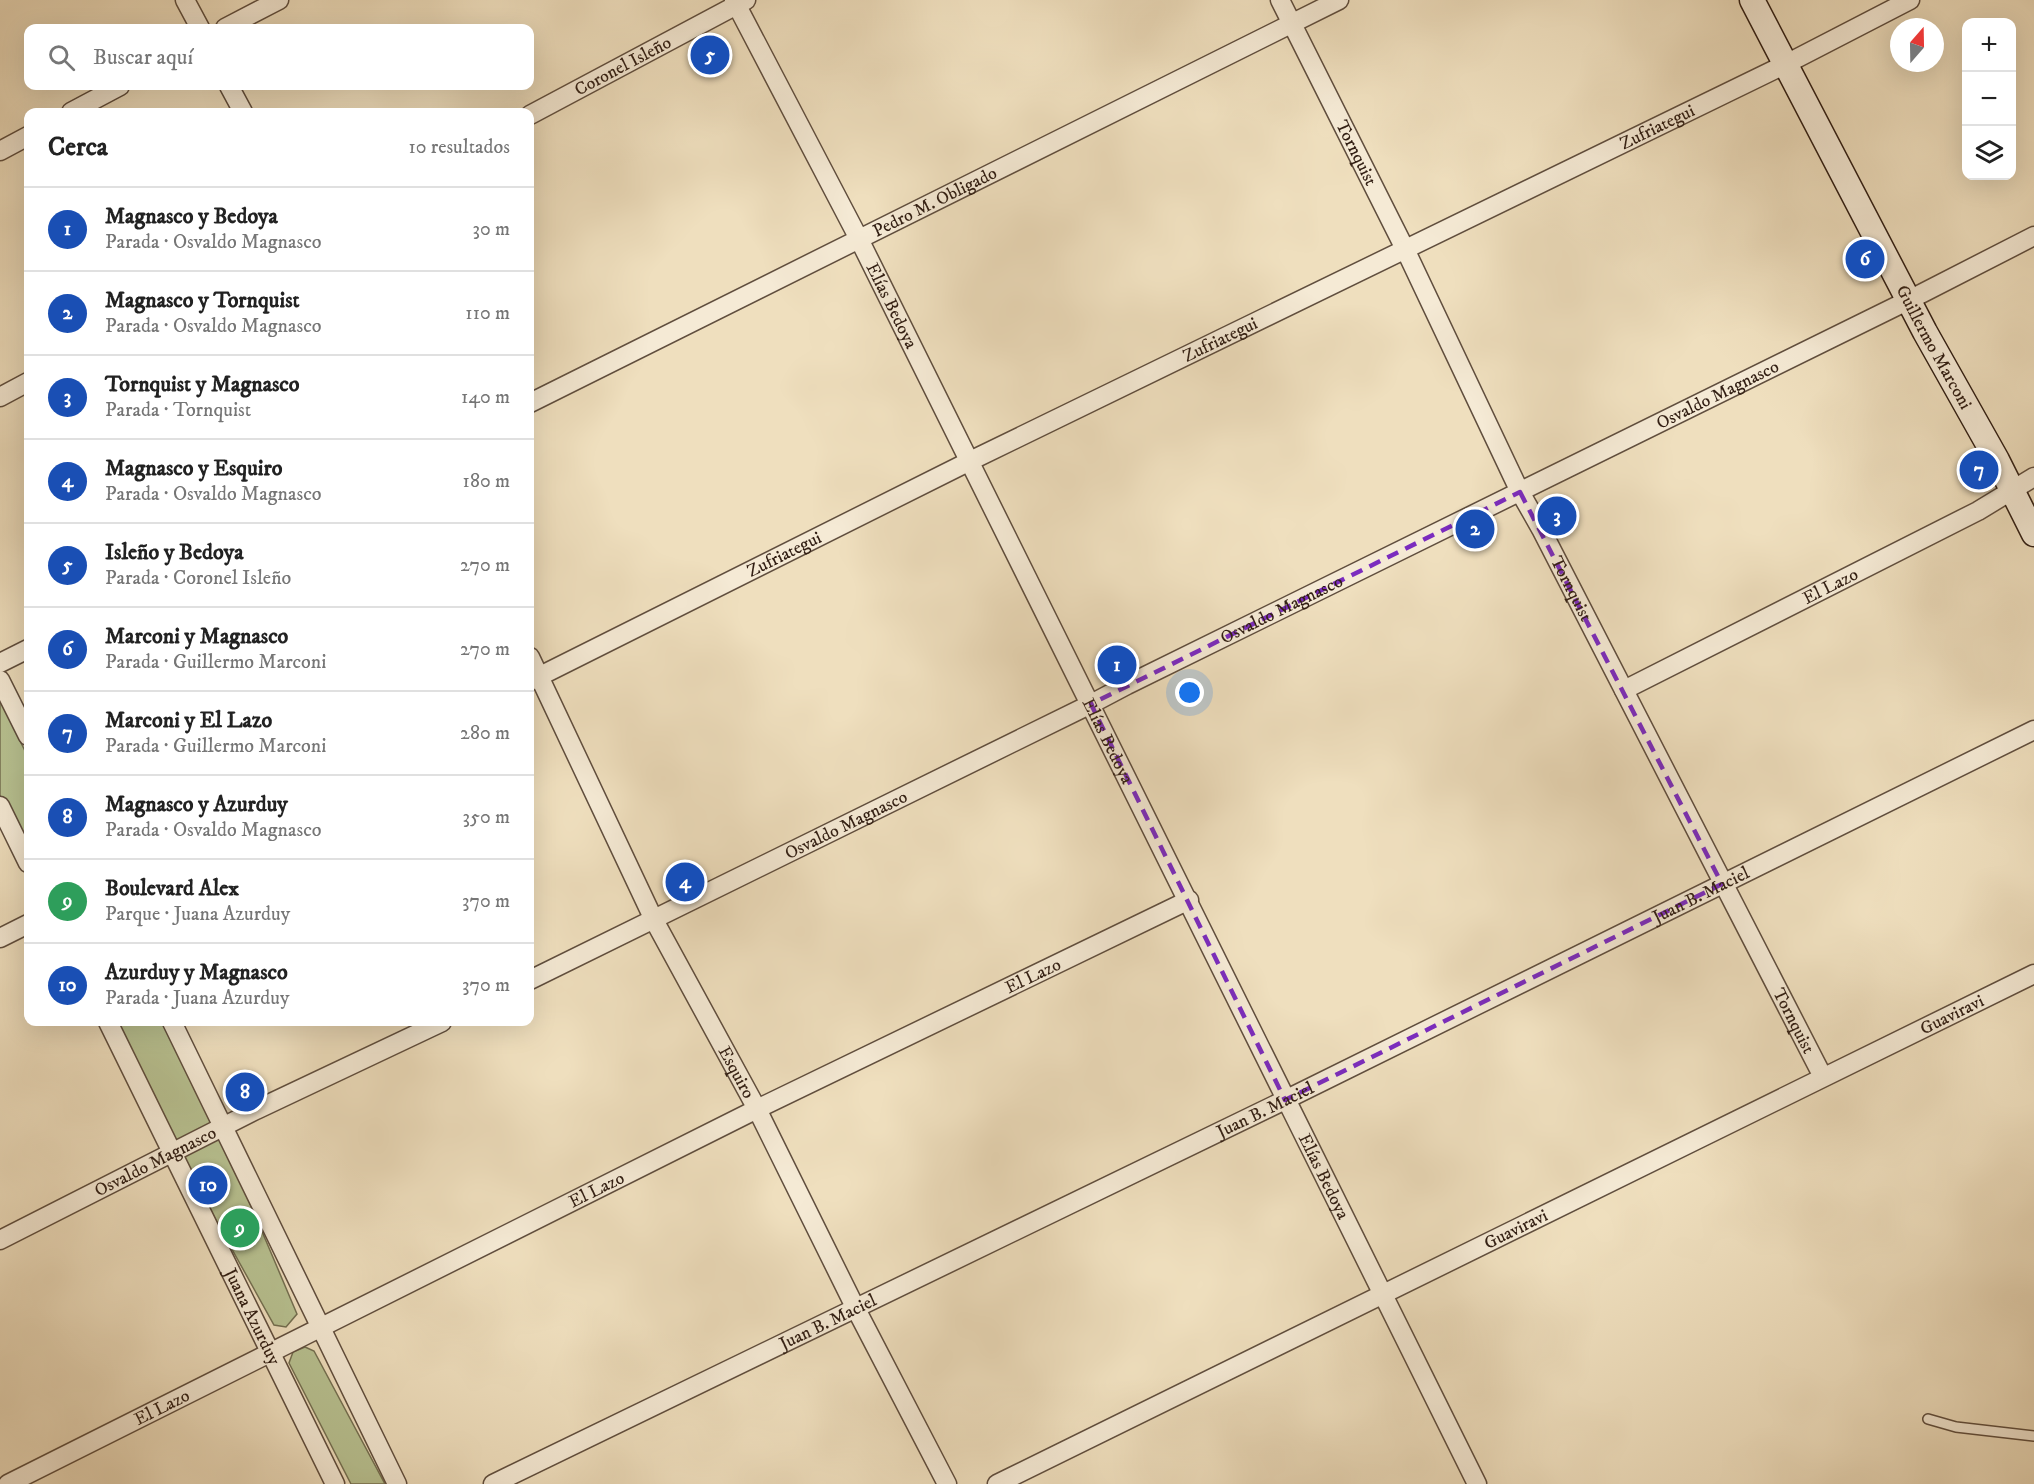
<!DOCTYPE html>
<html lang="es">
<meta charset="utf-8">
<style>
body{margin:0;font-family:"IM FELL DW Pica",serif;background:#f2f2f2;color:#222}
.controls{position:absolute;right:18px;top:18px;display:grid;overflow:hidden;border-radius:12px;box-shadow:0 6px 24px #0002}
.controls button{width:54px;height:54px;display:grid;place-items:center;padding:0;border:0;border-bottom:2px solid #e0e0e0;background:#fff;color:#222;font:30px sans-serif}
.compass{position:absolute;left:1890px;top:18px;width:54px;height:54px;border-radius:50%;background:#fff;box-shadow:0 6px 24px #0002;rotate:20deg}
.you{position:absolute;left:1190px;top:693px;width:21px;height:21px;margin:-15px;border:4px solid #fff;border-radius:50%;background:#1a73e8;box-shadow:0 0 0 9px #1a73e833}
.badge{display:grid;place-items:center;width:39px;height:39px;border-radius:50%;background:#8f2418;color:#fff;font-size:20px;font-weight:700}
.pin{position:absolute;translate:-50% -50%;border:3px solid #fff;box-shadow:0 2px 6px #0006}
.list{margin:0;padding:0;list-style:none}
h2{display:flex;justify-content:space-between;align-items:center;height:78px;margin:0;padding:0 24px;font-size:26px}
h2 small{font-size:20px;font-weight:400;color:#767676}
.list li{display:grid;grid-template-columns:39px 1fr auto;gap:18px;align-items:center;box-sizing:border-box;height:84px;padding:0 24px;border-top:2px solid #e0e0e0}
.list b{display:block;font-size:22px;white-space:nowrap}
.list p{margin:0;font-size:20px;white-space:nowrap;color:#767676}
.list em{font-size:20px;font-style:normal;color:#767676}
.icon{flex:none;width:33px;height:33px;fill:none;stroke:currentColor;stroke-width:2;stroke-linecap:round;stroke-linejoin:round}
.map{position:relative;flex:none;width:2034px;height:1484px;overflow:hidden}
.search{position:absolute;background:#fff;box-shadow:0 6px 24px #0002;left:24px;top:24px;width:510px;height:66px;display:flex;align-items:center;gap:15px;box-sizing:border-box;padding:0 21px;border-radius:12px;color:#767676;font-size:22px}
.panel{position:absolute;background:#fff;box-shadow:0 6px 24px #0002;left:24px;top:108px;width:510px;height:918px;border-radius:12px}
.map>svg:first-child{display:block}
</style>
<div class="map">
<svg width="2034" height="1484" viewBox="0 0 2034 1484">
<rect width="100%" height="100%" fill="#efdfbe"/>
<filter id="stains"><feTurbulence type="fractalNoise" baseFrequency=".00333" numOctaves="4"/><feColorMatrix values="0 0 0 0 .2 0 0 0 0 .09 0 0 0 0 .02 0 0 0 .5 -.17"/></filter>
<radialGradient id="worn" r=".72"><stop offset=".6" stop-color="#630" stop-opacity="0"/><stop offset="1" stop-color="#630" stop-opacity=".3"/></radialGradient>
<path fill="#b8c292" stroke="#747052" stroke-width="1.5" d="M0,700l28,57v95l-28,-57z
M113,1022h49l57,108 78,184 -11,13 -12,-2 -101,-182z
M305,1347l9,4 71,133h-34l-62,-121 4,-11z"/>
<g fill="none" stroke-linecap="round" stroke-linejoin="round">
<defs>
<path id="lane" d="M1928,1419l28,8 78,9"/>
<g id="street">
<path d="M185,0l15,28"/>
<path id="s1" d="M734,0l125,239 618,1245"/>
<path id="s2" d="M1280,0l125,249 115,243 21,37 282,548"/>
<path d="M225,28l54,-28"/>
<path d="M229,86l14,26"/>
<path d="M71,112l49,-26"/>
<path id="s3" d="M530,115l216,-115"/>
<path d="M0,151l28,-15"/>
<path d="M0,397l28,-15"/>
<path id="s4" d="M530,403l809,-403"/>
<path id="s5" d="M530,657l124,263 103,189 99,200 91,175"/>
<path d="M0,663l28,-14"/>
<path d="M0,680l28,56"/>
<path id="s6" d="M530,681l440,-220 816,-397 124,-64"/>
<path id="s7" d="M1624,690l354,-179 56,-34"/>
<path d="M0,806l28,57"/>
<path d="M0,938l28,-14"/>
<path id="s8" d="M530,980l561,-276 36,-19 782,-385 125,-64"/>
<path id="s9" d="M108,1022l227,462"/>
<path d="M172,1022l225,462"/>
<path id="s10" d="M0,1240l256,-130 186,-88"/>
<path id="s11" d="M8,1484l749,-375 432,-209"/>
<path id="s12" d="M493,1484l792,-384 749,-370"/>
<path id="s13" d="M997,1484l1037,-510"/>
</g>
<g id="secondary">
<path id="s14" d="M1752,0l173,332 72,128 37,74"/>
</g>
</defs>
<use href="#lane" stroke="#604e3e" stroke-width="12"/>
<use href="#street" stroke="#604e3e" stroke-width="21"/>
<use href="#secondary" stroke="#311e13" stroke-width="27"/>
<use href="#lane" stroke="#f5ead5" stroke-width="9"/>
<use href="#street" stroke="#f5ead5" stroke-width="18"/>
<use href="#secondary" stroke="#f5ead5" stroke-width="24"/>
</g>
<path fill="none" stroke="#7b2cbf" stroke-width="4.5" stroke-dasharray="12 8" stroke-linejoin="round" d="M1520,492l202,392 -437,216 -194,-396z"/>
<g text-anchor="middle" stroke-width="4.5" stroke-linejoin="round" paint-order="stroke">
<g font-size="18" fill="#311e13" stroke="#f5ead5">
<text dy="6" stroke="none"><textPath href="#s3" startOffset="105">Coronel Isleño</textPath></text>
<text dy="6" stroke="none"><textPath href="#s6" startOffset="1256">Zufriategui</textPath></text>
<text dy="6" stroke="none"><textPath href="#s2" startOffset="171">Tornquist</textPath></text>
<text dy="6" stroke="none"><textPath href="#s4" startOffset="452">Pedro M. Obligado</textPath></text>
<text dy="6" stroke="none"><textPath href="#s1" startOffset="344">Elías Bedoya</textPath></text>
<text dy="6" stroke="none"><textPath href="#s6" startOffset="770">Zufriategui</textPath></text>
<text dy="6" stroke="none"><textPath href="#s14" startOffset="392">Guillermo Marconi</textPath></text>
<text dy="6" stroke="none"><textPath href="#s8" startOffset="1324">Osvaldo Magnasco</textPath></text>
<text dy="6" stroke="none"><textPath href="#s6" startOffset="284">Zufriategui</textPath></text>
<text dy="6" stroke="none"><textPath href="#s7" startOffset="231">El Lazo</textPath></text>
<text dy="6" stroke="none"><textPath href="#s2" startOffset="657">Tornquist</textPath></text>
<text dy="6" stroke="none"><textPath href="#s8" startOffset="838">Osvaldo Magnasco</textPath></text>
<text dy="6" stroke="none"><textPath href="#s1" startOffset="830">Elías Bedoya</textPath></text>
<text dy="6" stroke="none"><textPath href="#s8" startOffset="352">Osvaldo Magnasco</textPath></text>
<text dy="6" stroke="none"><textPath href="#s12" startOffset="1344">Juan B. Maciel</textPath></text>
<text dy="6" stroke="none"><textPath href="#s11" startOffset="1144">El Lazo</textPath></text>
<text dy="6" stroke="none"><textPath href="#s13" startOffset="1064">Guaviravi</textPath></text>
<text dy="6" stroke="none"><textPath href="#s2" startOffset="1143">Tornquist</textPath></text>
<text dy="6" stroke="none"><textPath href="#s5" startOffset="464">Esquiro</textPath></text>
<text dy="6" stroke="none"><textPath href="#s12" startOffset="858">Juan B. Maciel</textPath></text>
<text dy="6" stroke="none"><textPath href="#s10" startOffset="174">Osvaldo Magnasco</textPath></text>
<text dy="6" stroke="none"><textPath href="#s1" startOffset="1316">Elías Bedoya</textPath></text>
<text dy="6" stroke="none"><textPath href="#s11" startOffset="658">El Lazo</textPath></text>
<text dy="6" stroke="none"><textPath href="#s13" startOffset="578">Guaviravi</textPath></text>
<text dy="6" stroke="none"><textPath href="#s9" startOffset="328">Juana Azurduy</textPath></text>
<text dy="6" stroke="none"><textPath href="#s12" startOffset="372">Juan B. Maciel</textPath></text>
<text dy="6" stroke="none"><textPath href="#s11" startOffset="172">El Lazo</textPath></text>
</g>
</g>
<rect width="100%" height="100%" filter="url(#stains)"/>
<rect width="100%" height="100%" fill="url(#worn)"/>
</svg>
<div class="controls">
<button>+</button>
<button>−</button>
<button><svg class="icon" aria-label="layers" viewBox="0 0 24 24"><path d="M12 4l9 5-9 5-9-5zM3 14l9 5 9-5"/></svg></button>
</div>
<svg class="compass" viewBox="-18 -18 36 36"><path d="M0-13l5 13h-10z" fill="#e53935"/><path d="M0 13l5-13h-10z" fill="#767676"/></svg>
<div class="you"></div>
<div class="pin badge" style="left:1117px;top:665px;background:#1a4fb4">1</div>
<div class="pin badge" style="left:1475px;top:529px;background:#1a4fb4">2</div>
<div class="pin badge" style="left:1557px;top:516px;background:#1a4fb4">3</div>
<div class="pin badge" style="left:685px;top:882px;background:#1a4fb4">4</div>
<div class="pin badge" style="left:710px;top:55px;background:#1a4fb4">5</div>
<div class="pin badge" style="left:1865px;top:259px;background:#1a4fb4">6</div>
<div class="pin badge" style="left:1979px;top:470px;background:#1a4fb4">7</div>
<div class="pin badge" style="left:245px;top:1092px;background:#1a4fb4">8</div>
<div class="pin badge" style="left:240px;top:1228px;background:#2e9e5b">9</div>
<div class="pin badge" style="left:208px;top:1185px;background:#1a4fb4">10</div>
<div class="search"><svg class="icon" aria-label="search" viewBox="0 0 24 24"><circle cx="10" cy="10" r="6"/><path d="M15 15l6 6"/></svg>Buscar aquí</div>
<section class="panel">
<h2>Cerca<small>10 resultados</small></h2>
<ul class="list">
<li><span class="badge" style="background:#1a4fb4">1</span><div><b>Magnasco y Bedoya</b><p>Parada · Osvaldo Magnasco</p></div><em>30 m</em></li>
<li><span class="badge" style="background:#1a4fb4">2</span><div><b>Magnasco y Tornquist</b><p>Parada · Osvaldo Magnasco</p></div><em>110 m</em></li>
<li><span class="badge" style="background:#1a4fb4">3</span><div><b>Tornquist y Magnasco</b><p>Parada · Tornquist</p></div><em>140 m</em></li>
<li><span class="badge" style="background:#1a4fb4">4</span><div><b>Magnasco y Esquiro</b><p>Parada · Osvaldo Magnasco</p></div><em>180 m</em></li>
<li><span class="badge" style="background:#1a4fb4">5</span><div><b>Isleño y Bedoya</b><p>Parada · Coronel Isleño</p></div><em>270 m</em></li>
<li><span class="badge" style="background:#1a4fb4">6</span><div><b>Marconi y Magnasco</b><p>Parada · Guillermo Marconi</p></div><em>270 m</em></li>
<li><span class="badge" style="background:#1a4fb4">7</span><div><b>Marconi y El Lazo</b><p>Parada · Guillermo Marconi</p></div><em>280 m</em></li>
<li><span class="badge" style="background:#1a4fb4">8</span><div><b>Magnasco y Azurduy</b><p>Parada · Osvaldo Magnasco</p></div><em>350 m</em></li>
<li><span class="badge" style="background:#2e9e5b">9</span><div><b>Boulevard Alex</b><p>Parque · Juana Azurduy</p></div><em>370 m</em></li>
<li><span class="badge" style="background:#1a4fb4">10</span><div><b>Azurduy y Magnasco</b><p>Parada · Juana Azurduy</p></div><em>370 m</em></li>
</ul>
</section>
</div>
